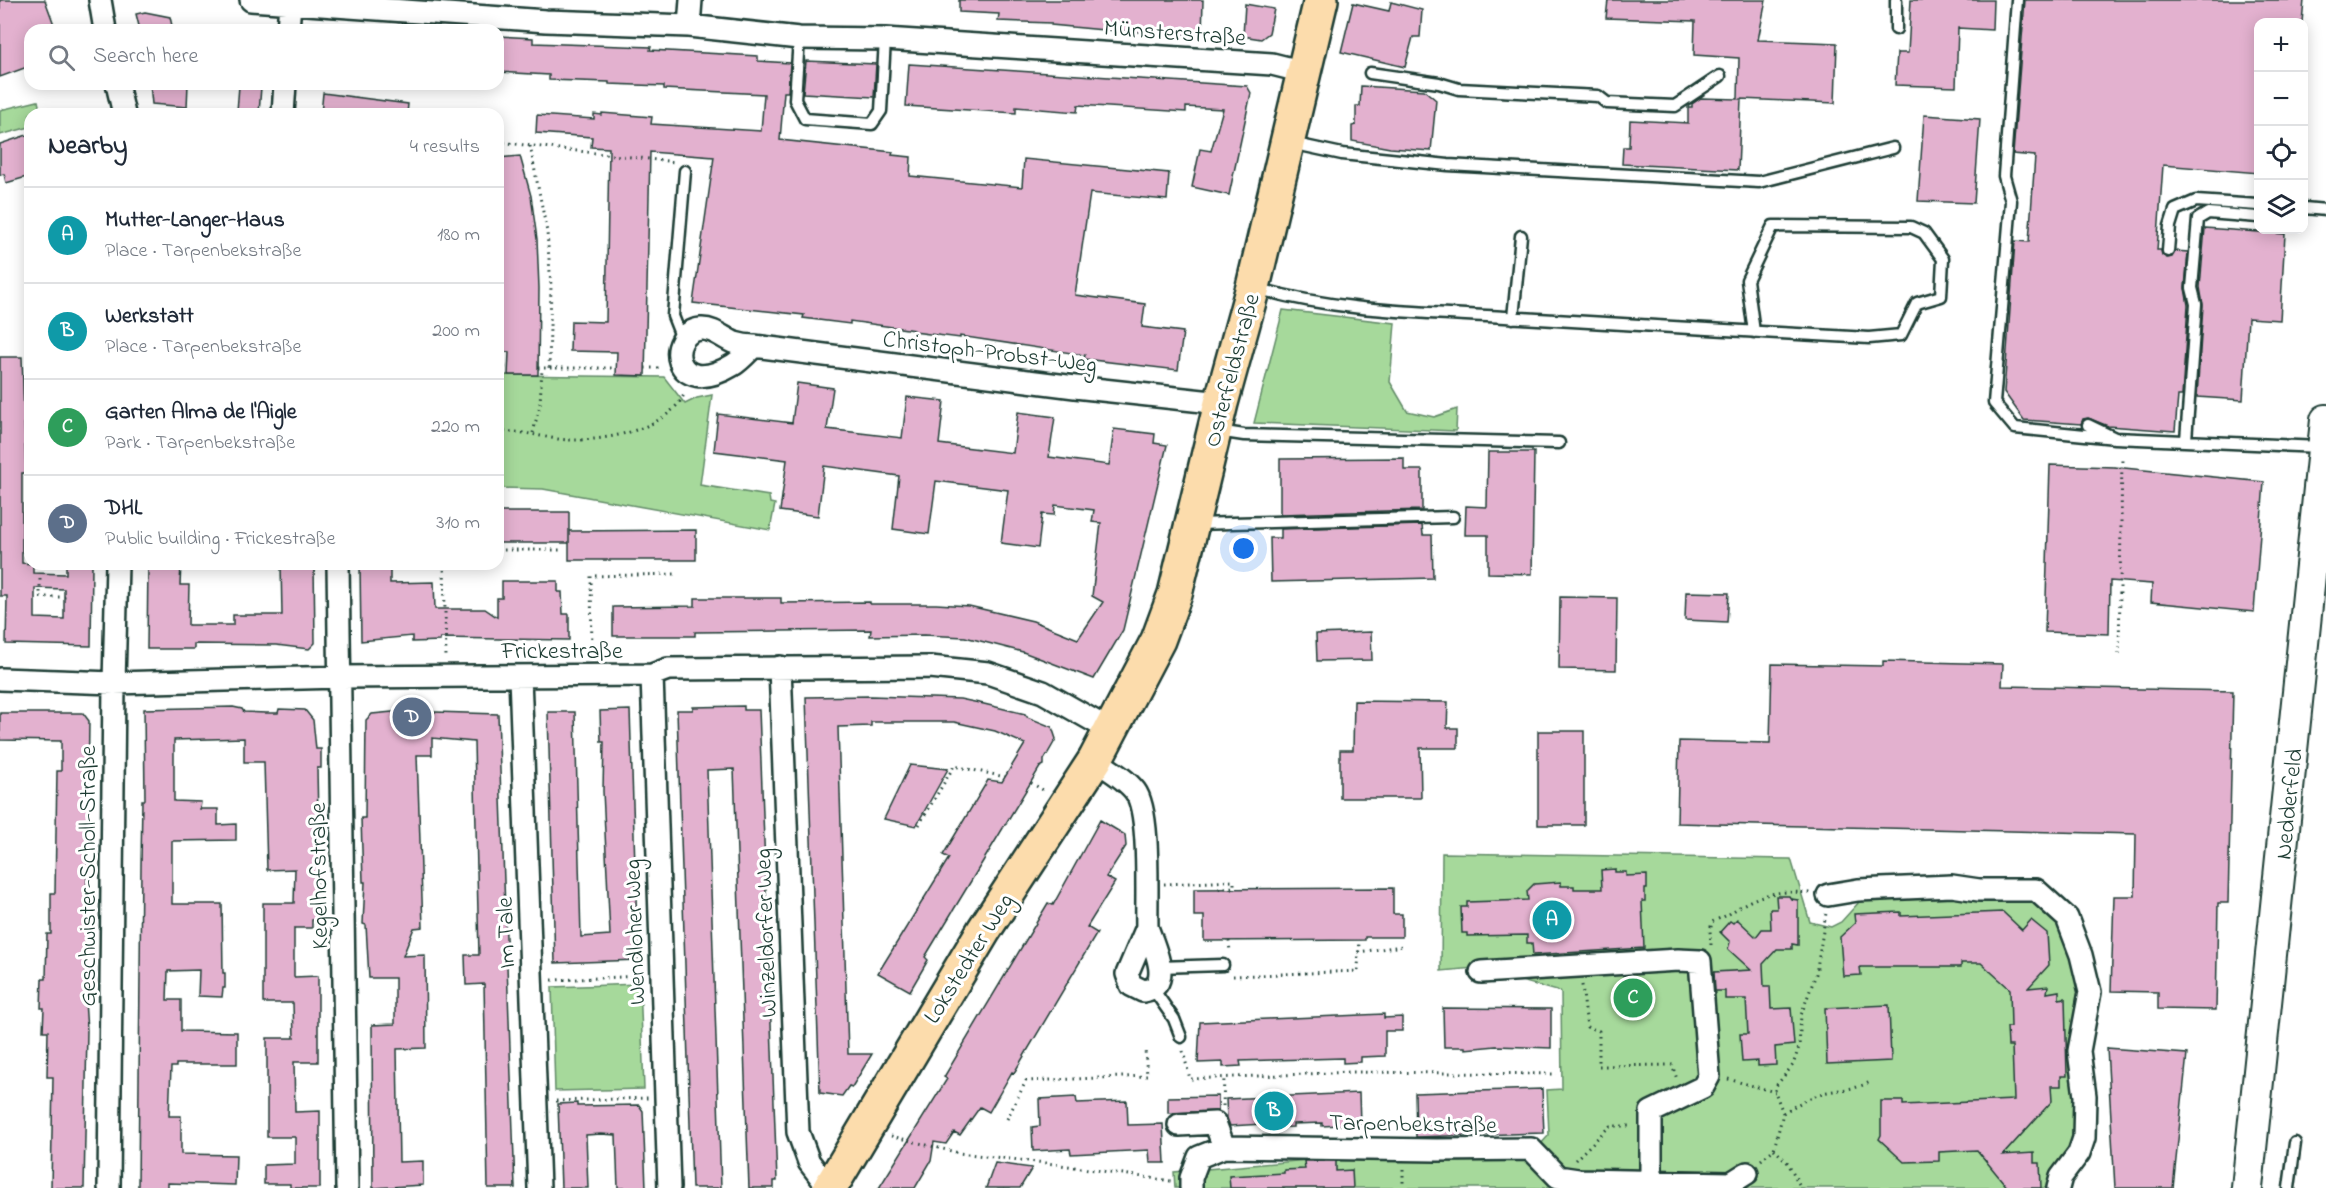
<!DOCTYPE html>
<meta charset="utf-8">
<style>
body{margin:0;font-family:"Indie Flower",sans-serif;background:#f6f6f7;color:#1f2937}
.controls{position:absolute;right:18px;top:18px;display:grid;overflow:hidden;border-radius:12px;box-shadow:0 3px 15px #0003}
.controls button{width:54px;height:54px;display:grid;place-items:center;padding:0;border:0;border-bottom:2px solid #e0e1e3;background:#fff;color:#1f2937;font:30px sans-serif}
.you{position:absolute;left:1244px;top:549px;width:21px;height:21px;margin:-15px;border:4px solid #fff;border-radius:50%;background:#1a73e8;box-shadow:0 0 0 9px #1a73e833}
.badge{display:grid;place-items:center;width:39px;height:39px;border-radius:50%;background:#111827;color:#fff;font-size:20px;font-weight:700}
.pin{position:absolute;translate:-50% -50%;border:3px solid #fff;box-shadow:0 2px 6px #0006}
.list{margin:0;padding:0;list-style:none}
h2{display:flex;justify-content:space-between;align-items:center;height:78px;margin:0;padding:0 24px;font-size:26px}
h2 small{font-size:20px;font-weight:400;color:#747a83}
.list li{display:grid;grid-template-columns:39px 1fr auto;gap:18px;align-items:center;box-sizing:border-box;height:96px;padding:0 24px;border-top:2px solid #e0e1e3}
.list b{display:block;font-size:22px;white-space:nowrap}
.list p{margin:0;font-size:20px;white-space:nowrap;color:#747a83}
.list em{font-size:20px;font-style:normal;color:#747a83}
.icon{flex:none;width:33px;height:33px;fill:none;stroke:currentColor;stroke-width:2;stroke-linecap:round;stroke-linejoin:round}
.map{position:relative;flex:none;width:2326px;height:1188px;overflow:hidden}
.search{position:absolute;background:#fff;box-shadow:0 3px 15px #0003;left:24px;top:24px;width:480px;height:66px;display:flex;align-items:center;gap:15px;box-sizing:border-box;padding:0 21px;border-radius:18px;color:#747a83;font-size:22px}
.panel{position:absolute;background:#fff;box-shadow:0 3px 15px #0003;left:24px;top:108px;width:480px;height:462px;border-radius:18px}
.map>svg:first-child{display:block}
</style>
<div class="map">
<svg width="2326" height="1188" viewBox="0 0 2326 1188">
<rect width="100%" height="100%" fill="#fff"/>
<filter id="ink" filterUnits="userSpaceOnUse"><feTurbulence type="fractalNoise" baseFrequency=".0167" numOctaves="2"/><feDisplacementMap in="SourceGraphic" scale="12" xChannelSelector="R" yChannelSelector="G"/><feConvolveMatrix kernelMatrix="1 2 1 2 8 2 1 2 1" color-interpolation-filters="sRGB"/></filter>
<g filter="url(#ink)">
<path fill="#a6d99b" stroke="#628b68" stroke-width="1.5" d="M38,101l3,13h-11v13l-30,8v-25z
M1283,310l112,13 -5,59 17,29 27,6 23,-8 -1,22 -202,-8z
M498,375l166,2 21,27 12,-6 15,-3 -12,90 69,11 1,7 5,1 -5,26 -227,-41 -45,-1z
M1442,853l349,6 19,63 21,5 10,-5 20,-22 34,-4 109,2 35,6 22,21 20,63 -4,143 -26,48 -1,9h-875l-1,-16 212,-19 3,7 140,-3 20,-22 -2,-45 15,-1 -1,-97 -86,-24 -34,3z
M640,984l4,105 -89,2 -3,-104z"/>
<path fill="#e3b1cf" stroke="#1f3d34" stroke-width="1.5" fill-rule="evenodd" d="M0,0h45l11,30h-26v36l-30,11z
M959,0h244l-1,36 -98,-6 -53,-5v-2l-53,-2 1,-7 -40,-2z
M1608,0h158l-8,40 79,3 -2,60 -94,-4 -3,71 -116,-6 1,-17h6l1,-27 58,3v-16h4v-3l9,-6 37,1 1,-41 -45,-3 1,-34 -89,-3z
M1911,0h82l-1,30 -34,-2 -2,59 -61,-2 2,-32h11z
M2025,0h279l-2,22h-43v151l-96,-8 -6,85h4l1,5 5,3 5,-1 3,-6 13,1 -3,36 3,17 -6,91h-4l-3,35 -67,-5 -20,-8 -5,1 -2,5 -57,-4 -20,-28 11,-151 14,1 6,-86 -22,-2z
M1391,2l31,8 -2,27h-7l-8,30 -64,-15 12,-49 36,8z
M1245,4l29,5 -5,24 -8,6 -18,-3z
M145,12l25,5 3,13h-33l-4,-16z
M498,36l35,2v5l118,4 -1,3 108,6v5l32,2 -2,29h-4l-4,48 113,12 -1,3 19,2 -1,19 112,11 2,-28 145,14 -2,27 -77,-7 -15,102 70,9 -3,23 41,5 -5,38 -94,-11 1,-4 -125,-19v2l-46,-6v-2l-64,-9v3l-47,-6 1,-3 -111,-12 21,-146 -64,-5 -5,224 -29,-1 1,-23 -47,-1 1,-30 35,1 3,-174 -18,-1 1,-10 -56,-4 1,-18 57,4v-5l8,1v-2l50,4 -1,7 110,7 3,-37 -100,-5v-3l-55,-2v-2l-60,-2v-5l-51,-3z
M806,61l70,3 -2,33 -71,-4z
M909,64l338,22 4,7 -22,102 -37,-8 8,-38 11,2 12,-42 -37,-2v5l-108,-7 -1,7 -61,-5v6l-110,-7z
M150,84h38l-1,23 -35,-3z
M239,86l22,1 -2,26 -22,-2z
M1361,86l63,4 12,10 -5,51 -41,-3 -38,-7v-15l4,-1v-19h4z
M323,93l85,11 -1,10h-86z
M1924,115l56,4 -6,84 -56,-2z
M30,134v42l-24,7 -2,-9 -4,1v-31z
M520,156l11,40 6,43 2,49 -1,87h-30l1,-23 -11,-1v-193z
M2205,228l80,6 -5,86 -32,-2 -5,82 -46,-3 6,-92 -3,-18z
M0,357h22l4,116h-4v90l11,1v9l33,1v-10h26l-1,82 -85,-2 1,-48h-7zM35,588l29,1v30l-29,-1z
M797,383l36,5 -6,41 75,9 5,-41 37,4 -5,43 74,9 5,-41 37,5 -6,40 60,8 5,-36 41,5 -1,9 13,2 -44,185 -29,49 -71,-27 -58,-15 -41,-2 -54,1 1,-6 -176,2v4h-82v-29l82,-1v-8h86v5l89,-1v2h66l33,2 64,15 45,18 25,-37 -11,-6 9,-73 -9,-1 2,-12 -39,-5 -1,10 -12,-1 -4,34 -37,-5 7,-53 -72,-9 -7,53 -36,-5 6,-53 -75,-10 -6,50 -38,-5 7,-51 -73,-9 4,-37 74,9z
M1488,452h46l-2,122 -44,-1v-38h-23l1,-29 21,1z
M1404,458v12h18v40l-142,4v-55z
M2050,465l64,2 150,15 -10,130 -103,-10 1,-18 -42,-3 -1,53 -64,-2z
M498,512h71v31h-71z
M1422,525l1,10h9l1,43 -162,4 -1,-44h11v-9z
M696,530v30h-127v-29z
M148,564h33l-1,21h9l-1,40h45v-10h49l-1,-51h33l1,79 -6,6 -33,-4 -82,-1v5h-47z
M360,564h30v19l44,-1 1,27h50l12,8v-19h5v-17h56v11h4l1,22h6v26l-129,-2v3l-28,1v-6l-51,5z
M1686,592l43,1 -2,29 -42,-2z
M1560,597l57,1 -1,72 -57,-1z
M1371,632l1,28 -55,1 -1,-27z
M1883,661l120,3 -1,22 231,5 -5,212h-10l-2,107 -58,-1v-17l-47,-1 3,-95h21l1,-62 -459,-11 2,-82 91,2 2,-79 111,2z
M871,696l89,3 24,5 41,10 2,3 25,10 4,12 -12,21v5l-4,2 -115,190 3,3 -18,31 -32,-18 71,-115 -6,-3 45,-75 14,2 23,-38 -30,-13 -41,-9h-83v4l-33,1 10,327h24l-20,33 -3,-1 -7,10 -22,-3 -14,-396z
M1354,701l94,1 -1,26h11v20h-38l1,50h-81v-48h13z
M744,706v4h15l18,471h-3v7h-25l-15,-419 -27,1 14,418h-29l-15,-478h16v-3z
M233,707l9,2 2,3 22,1h12l1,-4 26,1 8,10 3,29h5v19h-4l2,106h-2v46h-5v8h-18v49l24,-1v86h-24l1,50 25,-1v77h-30v-4h-26v-19l31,-1v-27h-28v-99h27l-1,-35h-30v-100h31l1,-34 -28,1 -3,-108h-20v-24l-70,2v61l27,1 -1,7h18v16l18,-1v16l-64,1v63h50l1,69h2v15h-2l-1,9 -24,-1 1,-26 -31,1 -1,29h14v31l56,1v32h-61v3h-5l-2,49h12v38l55,1 -1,30 -67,-2v5h-30l3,-322 1,-66h3l-1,-91z
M630,710l8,250 -83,3 -7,-251h27l6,225 29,-2 -7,-144 1,-49h-3l-1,-31z
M403,711l95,3 17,474h-27l-4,-204 -18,1 -1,-30h14l-5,-213 -42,-4v17h-15l6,172 -9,1 -11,28 22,-1 1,93 -29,1 2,113 24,-1v24l-50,3 -1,-163 23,-1v-46h-26l-3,-53 -3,-1 2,-42h-2l-2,-64h4l1,-98 6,-6z
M0,713h83l6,8 -4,280 2,29 -3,158h-33l2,-111h-6l1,-46h-5l1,-23h-3l1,-29h4l1,-45h4v-41h4l2,-122h4v-30l-61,-1z
M1538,731h46v94h-46z
M910,765l38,4 -32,57 -32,-7z
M1100,820l25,15 1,11 -20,31 9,5 -28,45 10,6 -83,140 -2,-1 -23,40 -9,-5 -20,28 -6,-3 -8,12 -12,-2 -3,19 -16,27h-36l68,-109 -3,-2 104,-174 5,2z
M1615,869v3h11v4l21,-1v14h-2v12h-3l2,47 -111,7 -1,-12h-5v-8l-60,1v-3h-5l-1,-26h6v-5l61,-2 -1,-9 7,-7 27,-2v4h13v3h28l-1,-19z
M1393,888v26h9v23h-37v3l-161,1v-25h-10v-27z
M1776,896h13l2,3 7,1v45l-6,-1v5h-15l-14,15 1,22h6l1,23 20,-1 3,37 -19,2 1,18 -18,1v-5l-16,1 -2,-28h8l-2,-35h-21v-8h-10l-1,-19 37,-2 -23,-21 2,-7 -10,-10 10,-11 3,2 4,-4 19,18 6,-8h9l-1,-20h7z
M1901,912v4l102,-4 19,18 9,-10 16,13 2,32 -21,23 20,-2 -1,7 12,-2v8l6,-1 2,78h-6v10h-10l1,15 -49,54 31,-2v10h6l1,25h-33l-31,-38 -38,2v9l-35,1 -25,-23 2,-4v-34h22v4l111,-5 -2,-54h-4l-1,-19h4l-1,-38 -29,-26h-20v4h-101l1,8 -18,1 -3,-39 15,-14 -1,-9z
M1889,1005l2,56 -64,3 -2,-56z
M1443,1008l108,1v39l-55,-2 -31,3v-2h-21z
M1384,1014v4l18,-1v14h-17v25l-24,1v5l-18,1v-5l-103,3 1,5 -18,1v-5l-25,1 2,-41z
M2107,1048l80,6 -14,134h-58z
M1542,1089l2,44 -128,4 -1,-44z
M1359,1093l1,31 -38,2v-3l-29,1v3l-30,1v-4l-33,2 -3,-8 -1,-19z
M1218,1096v15l-50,2v-16z
M1076,1097l1,6 50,-2 1,24 35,-1 2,39h-15l-1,-13 -78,4 -1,-5 -37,2 -1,-24 8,-1 -1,-27z
M577,1103v3l62,-1 4,6 3,77h-28l-2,-53 -15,-1 -15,1 2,53h-27l-3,-84z
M1304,1161h32v10l16,-1 1,18h-123l-1,-12 55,-3v-3l21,-1z
M995,1163l37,5 -12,20h-34z"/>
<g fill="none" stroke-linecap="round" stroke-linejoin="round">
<defs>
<path id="lane" d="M2017,0l-13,176 7,25 -17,202 21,25 100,10
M1896,29v-29
M799,38l-4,62 10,19 67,5 9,-13 4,-72
M1370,73l69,10 20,6 139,7 9,7 68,3 45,-30
M1291,143l51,11 106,11 311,17 134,-34
M2304,208l22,2
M2168,251l2,-25 5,-16 21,-9 62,4
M1256,288c80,24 166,24 249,29 121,8 243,14 364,21l32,-3 16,-32 24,-7 2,-37 -19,-26 -13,-6 -138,-1 -26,54 7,52
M1513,318l8,-82
M682,339l-9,-23 12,-145
M2088,425l27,13 206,9
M1218,431l26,4 315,8
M2186,440l10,-136 -4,-16 6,-69 10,-6 50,4
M1195,524l258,-7
M1159,967l64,-2
M1153,989l21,30 7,18
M2289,1188l6,-45"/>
<path id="street" d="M100,0l5,30
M251,0l295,21 143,5 110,12 86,1 387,25 32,8
M689,26l2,-26
M288,30l2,-27
M117,84l7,30
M283,114l2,-30
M754,346c-7,7 -14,15 -21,19 -62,37 -68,-33 -32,-36 13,-1 23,10 34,14 6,2 13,3 19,3l321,41 146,16
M338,564l9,624
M780,667l18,465 11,30 20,26
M652,675l17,513
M520,676l19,512
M0,679l114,4 226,-6 312,-2 16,-6 262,-2 58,6 55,19 67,38
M1095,760c13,9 30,18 40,31 16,21 11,107 12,136
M1828,895l30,-5 94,-4 27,4h57l31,28 14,37 9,37 -11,59 6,45 -1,42 -5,15 -18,24 -3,11
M1147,927c6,19 28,60 -4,64l-12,-6 -4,-11z
M1481,972l197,-12 22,1 9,115 -6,11 -52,25v69
M1179,1125l36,-2 9,24
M1731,1183l16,-10
M109,1188l5,-505 3,-119
M1191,1188v-10l8,-21 25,-10 213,3 94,-1 27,28 20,3 153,3"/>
<path id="secondary" d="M2247,1188l79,-768"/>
<path id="primary" d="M830,1188l154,-258 111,-170 63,-120 17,-46 46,-191 32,-116 68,-287"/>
</defs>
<use href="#lane" stroke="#1f3d34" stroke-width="15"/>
<use href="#street" stroke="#1f3d34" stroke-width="26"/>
<use href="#secondary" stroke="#1f3d34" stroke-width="34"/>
<use href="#primary" stroke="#1f3d34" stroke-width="38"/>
<path stroke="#1f3d34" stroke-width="3" stroke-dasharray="1.5 4.5" stroke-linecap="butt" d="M498,142l177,20
M530,146l17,86 4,54 -2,82
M498,367h11
M538,368h78
M645,368h16
M498,432c21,-2 39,4 60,7 37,5 112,-8 127,-47
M533,433l7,-29 2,-36
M498,550h62
M444,564l2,94
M40,579v18h26
M2119,654l3,-197
M592,656l-1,-80 86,-2
M1031,783l14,8
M919,825l35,-59 51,11
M1164,884l70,-3v6l-19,2
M1229,941l1,11
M1711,945l-1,-14 2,-9c5,-3 12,-5 17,-8 28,-20 45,-24 81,-21
M1358,952l45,-6
M1233,976l125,-5 1,-31
M552,980l92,-4
M1582,985l5,42 12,4v35l73,-1 5,14
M1183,1051l7,28 161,-7 206,2
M1728,1079l47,13
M556,1101l92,-3
M1223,1106l1,-28
M1783,1113c13,-8 25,-15 40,-20 16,-4 32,-3 47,-11
M1007,1119l19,-38 121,-5 -2,-27
M891,1136l68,17 95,11 117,17
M1774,1149l14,14 13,25
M1575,1160l35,-34h22
M1761,1160l13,-11 9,-36 -8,-21v-5l18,-22 6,-18 2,-32 15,-41 10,-61
M1403,1169v19"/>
<use href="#lane" stroke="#fff" stroke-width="10"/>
<use href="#street" stroke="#fff" stroke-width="21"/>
<use href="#secondary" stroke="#fff" stroke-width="30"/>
<use href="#primary" stroke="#fcdcac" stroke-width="33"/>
</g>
</g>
<g text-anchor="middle" stroke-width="6" stroke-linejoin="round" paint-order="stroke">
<g font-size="24" fill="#1f3d34" stroke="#fff">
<text transform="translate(1175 32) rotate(4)" y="8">Münsterstraße</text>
<text transform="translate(990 351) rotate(7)" y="8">Christoph-Probst-Weg</text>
<text transform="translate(1231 370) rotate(-75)" y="8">Osterfeldstraße</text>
<text x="562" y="658">Frickestraße</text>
<text transform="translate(2288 804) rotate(-84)" y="8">Nedderfeld</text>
<text transform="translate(87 876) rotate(-90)" y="8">Geschwister-Scholl-Straße</text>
<text transform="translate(318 876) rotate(-91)" y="8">Kegelhofstraße</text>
<text transform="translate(634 932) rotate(-92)" y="8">Wendloher Weg</text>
<text transform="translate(505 933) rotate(-92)" y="8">Im Tale</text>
<text transform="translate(765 933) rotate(-92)" y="8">Winzeldorfer Weg</text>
<text transform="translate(968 958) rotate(-58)" y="8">Lokstedter Weg</text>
<text transform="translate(1413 1123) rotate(1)" y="8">Tarpenbekstraße</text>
</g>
</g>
</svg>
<div class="controls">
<button>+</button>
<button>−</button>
<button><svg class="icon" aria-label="locate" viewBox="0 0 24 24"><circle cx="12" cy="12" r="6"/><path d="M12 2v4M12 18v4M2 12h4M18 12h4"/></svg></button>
<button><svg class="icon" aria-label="layers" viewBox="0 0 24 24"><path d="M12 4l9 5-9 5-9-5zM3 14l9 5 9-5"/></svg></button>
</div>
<div class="you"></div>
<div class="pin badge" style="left:1552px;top:920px;background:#0f9aa8">A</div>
<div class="pin badge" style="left:1274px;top:1111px;background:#0f9aa8">B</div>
<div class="pin badge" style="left:1633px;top:998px;background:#2e9e5b">C</div>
<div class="pin badge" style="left:412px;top:717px;background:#5c6f8a">D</div>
<div class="search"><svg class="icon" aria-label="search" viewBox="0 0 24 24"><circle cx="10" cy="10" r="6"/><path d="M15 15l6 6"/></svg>Search here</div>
<section class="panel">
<h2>Nearby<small>4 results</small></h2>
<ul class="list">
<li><span class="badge" style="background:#0f9aa8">A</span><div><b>Mutter-Langer-Haus</b><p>Place · Tarpenbekstraße</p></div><em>180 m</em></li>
<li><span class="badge" style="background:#0f9aa8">B</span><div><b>Werkstatt</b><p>Place · Tarpenbekstraße</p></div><em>200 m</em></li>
<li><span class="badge" style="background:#2e9e5b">C</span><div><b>Garten Alma de l'Aigle</b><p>Park · Tarpenbekstraße</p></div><em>220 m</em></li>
<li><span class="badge" style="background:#5c6f8a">D</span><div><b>DHL</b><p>Public building · Frickestraße</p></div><em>310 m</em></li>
</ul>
</section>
</div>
